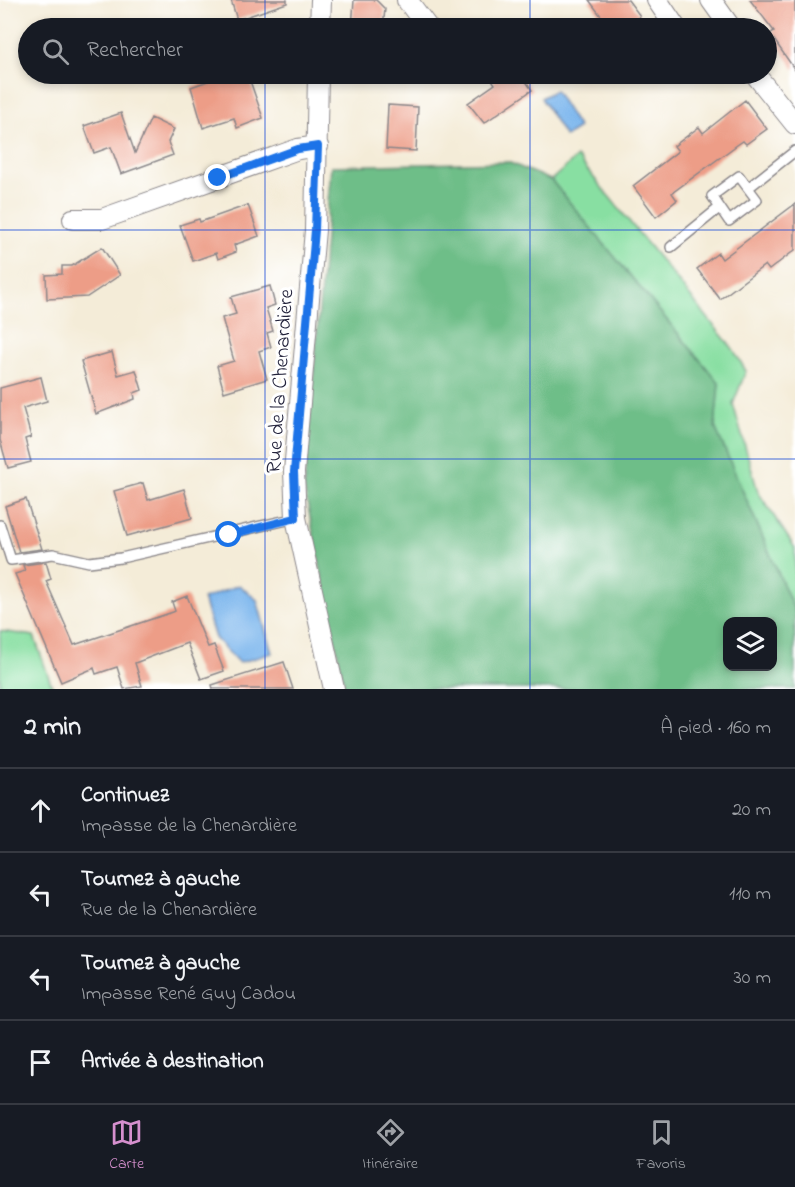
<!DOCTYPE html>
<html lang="fr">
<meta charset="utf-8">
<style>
body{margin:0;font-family:"Indie Flower",sans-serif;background:#20242c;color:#f1f3f6}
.controls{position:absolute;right:18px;bottom:18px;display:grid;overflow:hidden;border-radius:12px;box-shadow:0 3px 9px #0003}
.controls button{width:54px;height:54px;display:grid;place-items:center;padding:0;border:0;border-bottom:2px solid #363941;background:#171b24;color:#f1f3f6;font:30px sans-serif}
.stop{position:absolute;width:18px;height:18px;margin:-14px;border:4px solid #1a73e8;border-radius:50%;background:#fff}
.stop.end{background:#1a73e8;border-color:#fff;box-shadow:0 2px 6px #0008}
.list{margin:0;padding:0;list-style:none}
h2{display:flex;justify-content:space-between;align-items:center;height:78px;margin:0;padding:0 24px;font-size:26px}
h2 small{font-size:20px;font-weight:400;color:#9ea1a6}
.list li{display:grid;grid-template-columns:39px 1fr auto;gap:18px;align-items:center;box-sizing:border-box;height:84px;padding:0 24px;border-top:2px solid #363941}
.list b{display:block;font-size:22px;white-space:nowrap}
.list p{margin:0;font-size:20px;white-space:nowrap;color:#9ea1a6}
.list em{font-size:20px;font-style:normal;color:#9ea1a6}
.icon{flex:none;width:33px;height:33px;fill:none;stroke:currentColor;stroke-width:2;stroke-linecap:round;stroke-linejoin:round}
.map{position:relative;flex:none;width:795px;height:689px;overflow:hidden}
.search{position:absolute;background:#171b24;box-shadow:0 3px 9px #0003;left:18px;right:18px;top:18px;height:66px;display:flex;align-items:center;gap:15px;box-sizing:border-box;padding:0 21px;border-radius:33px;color:#9ea1a6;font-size:22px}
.sheet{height:414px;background:#171b24}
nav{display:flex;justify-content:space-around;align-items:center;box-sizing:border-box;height:84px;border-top:2px solid #363941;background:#171b24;font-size:16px;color:#9ea1a6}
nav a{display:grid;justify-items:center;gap:3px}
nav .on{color:#d690ce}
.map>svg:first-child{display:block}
</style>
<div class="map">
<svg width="795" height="689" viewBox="0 0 795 689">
<rect width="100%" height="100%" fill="#fff"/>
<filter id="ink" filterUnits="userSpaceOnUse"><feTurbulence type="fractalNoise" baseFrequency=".0167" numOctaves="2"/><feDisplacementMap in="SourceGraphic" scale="12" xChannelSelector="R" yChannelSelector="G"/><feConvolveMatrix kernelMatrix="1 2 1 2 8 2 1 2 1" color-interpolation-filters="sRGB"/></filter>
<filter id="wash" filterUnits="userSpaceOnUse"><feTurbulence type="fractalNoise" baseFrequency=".008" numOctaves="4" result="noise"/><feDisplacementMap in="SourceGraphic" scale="24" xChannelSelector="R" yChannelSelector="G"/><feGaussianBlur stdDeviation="1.35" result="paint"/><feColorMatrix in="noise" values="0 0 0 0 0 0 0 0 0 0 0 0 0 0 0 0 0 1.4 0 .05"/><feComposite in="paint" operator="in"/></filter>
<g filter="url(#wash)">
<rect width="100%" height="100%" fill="#f4ecd8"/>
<path fill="#88dfa2" stroke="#55806e" stroke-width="1.5" d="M577,157l156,192 13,22 -13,33 25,88 37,56v64l-80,-185 4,-44 -168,-203z
M0,631l34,5 19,53h-53z"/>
<path fill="#6ebe88" stroke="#487062" stroke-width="1.5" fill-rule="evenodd" d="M508,162l43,18 168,203 -4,44 80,185v77h-450l-41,-201 27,-322zM728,622h44v44h-44z"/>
<path fill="#7bb6ed" stroke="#4e6c94" stroke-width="1.5" d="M555,90l24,38 -14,9 -24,-39z
M239,585l18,15 15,53 -33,10 -24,-25 -12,-39z"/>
<g id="blocks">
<path fill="#ed9d87" d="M231,0h56v3l-50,17z
M354,0h22l9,9 -2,19h-31z
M589,0h39l12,16 -3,3 8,9h-35z
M750,0h45v70l-25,-36 4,-3z
M488,74h33l11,16 -48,33 -16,-20 27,-19z
M225,75l11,5 12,-5 15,43 -26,10 -3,-10 -31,10 -12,-41z
M745,100l22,29 -21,15 -3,-3 -6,4 -65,48 5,7 -21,17 -23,-31 45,-35 -4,-5 25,-19 4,6z
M388,105l30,2 -2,44 -30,-2z
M121,113l14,40 16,-35 23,11 -6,13 5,13 -52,19 -10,-27 -17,6 -10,-27z
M795,204v46l-26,20 -4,-5 -45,34 -23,-30 21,-16 4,6z
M248,205l11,31 -25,9 2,7 -18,7 -2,-6 -23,8 -13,-36 19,-6 1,3z
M102,247l18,28 -33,22 -40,2 -1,-24 16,-1v-8h10z
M270,286l5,19 -9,3 7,23 -6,2 4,14 -12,4 8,28 -43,13 -7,-26 17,-5 -12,-43 14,-4 -5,-17z
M112,352l6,23 18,-5 6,20 -8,3 1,6 -39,15 -15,-53z
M41,377l6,24 -24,7 8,29 -6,2 6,23 -23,6 -8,-28v-52z
M143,483l5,17 36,-11 8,29 -65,18 -13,-45z
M26,499l16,50 -23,3 -14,-46z
M46,562l5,17 -5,2 28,64 99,-33 2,-1 -3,-9 15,-6 21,51 6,-2 10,26 -23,8 -14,-36 -52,20 7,23 -18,3 -7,-22 -21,7 -2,-6 -33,14 -46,-108 10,-3 -2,-6z
M284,662l9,27h-80l-1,-4z"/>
</g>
</g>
<g filter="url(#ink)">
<use href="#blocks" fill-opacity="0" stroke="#8b878a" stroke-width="1.5"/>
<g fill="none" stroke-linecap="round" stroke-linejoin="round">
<defs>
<path id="service" d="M739,176l18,24 -28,21 -17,-25z
M748,188l47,-37
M671,247l48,-39
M0,525l11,35 42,-6 36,8 32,-4 175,-40"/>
<path id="minor" d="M407,0l21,28
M657,0l19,28
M711,0l20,28
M320,28l1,-28
M318,74l-3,156 -21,242 2,46 38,171
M755,74l40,50
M73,219h29l196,-70 20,-3"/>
</defs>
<use href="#service" stroke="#8b878a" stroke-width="12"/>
<use href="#minor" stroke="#8b878a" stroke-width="22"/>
<use href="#service" stroke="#fff" stroke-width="9"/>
<use href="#minor" stroke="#fff" stroke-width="20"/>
</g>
</g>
<g fill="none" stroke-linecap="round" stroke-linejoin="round" filter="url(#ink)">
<path stroke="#1a73e8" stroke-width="8" d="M218,178l80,-29 20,-3 -3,84 -21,242 2,46 -67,17"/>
</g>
<path fill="none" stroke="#1d4ed8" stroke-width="1.5" stroke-opacity="0.55" d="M265,0v28M530,0v28M265,74v615M530,74v615M0,230h795M0,459h795"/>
<g text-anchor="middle" stroke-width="6" stroke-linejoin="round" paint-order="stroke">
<g font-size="21" fill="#22223b" stroke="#fff">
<text transform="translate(279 381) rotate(-86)" y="7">Rue de la Chenardière</text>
</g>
</g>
</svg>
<div class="controls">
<button><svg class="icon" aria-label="layers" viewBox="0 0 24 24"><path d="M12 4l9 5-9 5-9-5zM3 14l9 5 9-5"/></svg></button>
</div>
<div class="stop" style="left:229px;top:535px"></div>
<div class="stop end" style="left:218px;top:178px"></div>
<div class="search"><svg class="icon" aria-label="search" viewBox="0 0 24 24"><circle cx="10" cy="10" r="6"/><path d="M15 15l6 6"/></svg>Rechercher</div>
</div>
<section class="sheet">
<h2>2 min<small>À pied · 160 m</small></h2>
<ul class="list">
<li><svg class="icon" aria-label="ahead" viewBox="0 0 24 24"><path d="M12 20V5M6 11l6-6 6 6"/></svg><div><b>Continuez</b><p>Impasse de la Chenardière</p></div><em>20 m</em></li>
<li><svg class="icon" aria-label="left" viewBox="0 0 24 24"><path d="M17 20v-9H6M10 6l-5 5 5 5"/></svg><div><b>Tournez à gauche</b><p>Rue de la Chenardière</p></div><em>110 m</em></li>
<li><svg class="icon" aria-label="left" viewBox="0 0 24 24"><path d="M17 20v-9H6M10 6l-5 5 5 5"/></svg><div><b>Tournez à gauche</b><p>Impasse René Guy Cadou</p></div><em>30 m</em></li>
<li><svg class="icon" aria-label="arrive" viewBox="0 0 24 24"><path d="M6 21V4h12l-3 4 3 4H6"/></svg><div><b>Arrivée à destination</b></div></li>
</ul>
</section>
<nav>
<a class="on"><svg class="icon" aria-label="map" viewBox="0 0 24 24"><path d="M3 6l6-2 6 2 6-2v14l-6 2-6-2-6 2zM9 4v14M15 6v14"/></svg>Carte</a>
<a><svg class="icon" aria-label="directions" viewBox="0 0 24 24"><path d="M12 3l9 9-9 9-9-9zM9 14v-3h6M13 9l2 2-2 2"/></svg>Itinéraire</a>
<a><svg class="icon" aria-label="saved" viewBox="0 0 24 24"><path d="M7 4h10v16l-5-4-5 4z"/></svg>Favoris</a>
</nav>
